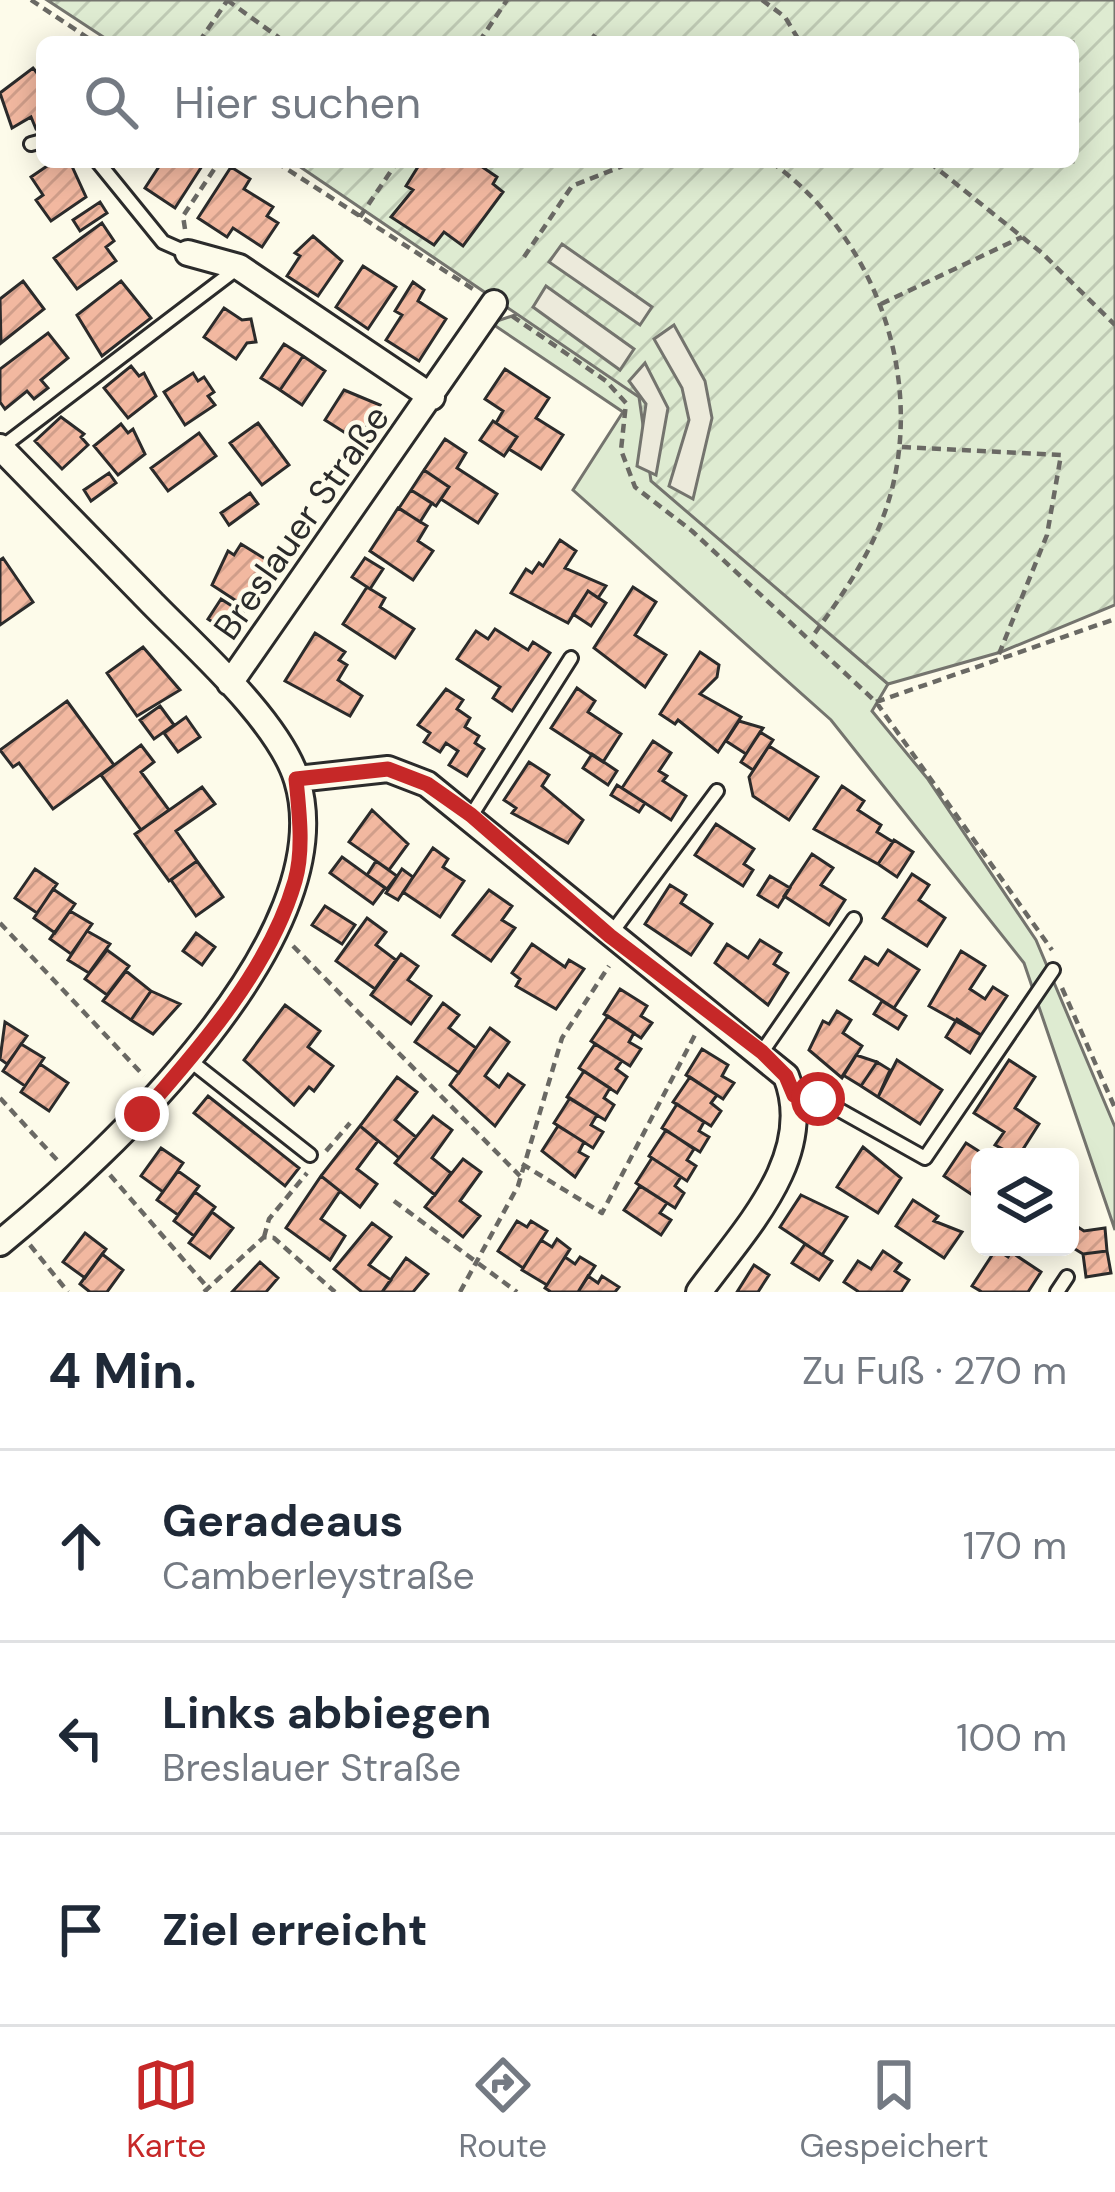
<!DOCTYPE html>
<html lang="de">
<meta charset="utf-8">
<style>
body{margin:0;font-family:"DM Sans",sans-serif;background:#f2f2f3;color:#1f2937}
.controls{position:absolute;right:36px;bottom:36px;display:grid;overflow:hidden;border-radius:18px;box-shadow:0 6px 30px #0003}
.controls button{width:108px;height:108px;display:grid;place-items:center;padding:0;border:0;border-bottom:3px solid #e0e1e3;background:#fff;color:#1f2937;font:60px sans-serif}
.stop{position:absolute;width:36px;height:36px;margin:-27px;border:9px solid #c62828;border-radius:50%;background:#fff}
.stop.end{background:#c62828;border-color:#fff;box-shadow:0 3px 12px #0008}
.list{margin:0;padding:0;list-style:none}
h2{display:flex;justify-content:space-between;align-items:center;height:156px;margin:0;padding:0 48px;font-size:51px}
h2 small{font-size:39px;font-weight:400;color:#747a83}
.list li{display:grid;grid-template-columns:78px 1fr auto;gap:36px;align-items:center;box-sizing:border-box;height:192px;padding:0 48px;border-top:3px solid #e0e1e3}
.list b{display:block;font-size:45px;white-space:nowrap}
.list p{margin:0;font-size:39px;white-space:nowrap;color:#747a83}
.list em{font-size:39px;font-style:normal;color:#747a83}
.icon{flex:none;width:66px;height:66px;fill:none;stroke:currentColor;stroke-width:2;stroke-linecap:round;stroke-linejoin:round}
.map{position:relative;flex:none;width:1115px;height:1292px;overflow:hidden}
.search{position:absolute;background:#fff;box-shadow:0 6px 30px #0003;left:36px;right:36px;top:36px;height:132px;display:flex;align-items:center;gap:30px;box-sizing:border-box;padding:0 42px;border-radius:18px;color:#747a83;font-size:45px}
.sheet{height:732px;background:#fff}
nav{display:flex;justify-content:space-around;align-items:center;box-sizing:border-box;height:168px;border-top:3px solid #e0e1e3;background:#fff;font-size:33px;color:#747a83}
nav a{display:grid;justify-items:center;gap:6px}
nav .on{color:#c62828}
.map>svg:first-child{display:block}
</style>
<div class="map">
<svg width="1115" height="1292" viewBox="0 0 1115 1292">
<defs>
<pattern id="garden-furrows" width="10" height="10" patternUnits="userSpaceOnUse" patternTransform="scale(3)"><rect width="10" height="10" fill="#deebd1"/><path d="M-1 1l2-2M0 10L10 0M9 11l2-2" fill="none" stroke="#bfcab4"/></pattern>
<pattern id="building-hatch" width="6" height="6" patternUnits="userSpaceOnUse" patternTransform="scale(3)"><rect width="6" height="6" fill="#f2b8a0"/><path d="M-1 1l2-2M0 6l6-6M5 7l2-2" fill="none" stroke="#d09e8a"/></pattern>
</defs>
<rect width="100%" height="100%" fill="#fdfbea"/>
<path fill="#deebd1" stroke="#74746e" stroke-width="3" d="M518,314l122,83 161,209 87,78 -16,27 55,67 109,162 79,187v103l-91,-267 -193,-243 -258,-230 50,-78 -132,-89z"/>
<path fill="url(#garden-furrows)" stroke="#74746e" stroke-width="3" d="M47,0h1068v605l-114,47 -113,32 -237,-203 -12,-84 -346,-235h780v-120h-962z"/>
<path fill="#eceadb" stroke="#74746e" stroke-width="3" d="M562,244l90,63 -12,18 -91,-63z
M546,286l88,63 -14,21 -87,-63z
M674,325l31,56 7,37 -19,81 -24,-13 20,-66 -7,-32 -28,-49z
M645,363l23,45 -12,67 -19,-9 9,-62 -17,-23z"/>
<path fill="url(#building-hatch)" stroke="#2b2b2b" stroke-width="3" d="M33,68l9,11v48l-6,2 -5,-12 -19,11 -12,-35z
M53,162h17l16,35 -35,24 -15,-21 7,-5 -12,-18z
M162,162l42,1 -29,45 -30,-20z
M421,162h54l22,15 -4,7 10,8 -40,54 -19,-14 -10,13 -43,-28 22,-27 -7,-4z
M231,167l19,12 -6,10 29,18 -6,9 11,7 -16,24 -29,-19 -6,9 -29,-19z
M100,202l7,11 -27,18 -7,-11z
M102,223l12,18 -8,6 10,14 -39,28 -23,-31z
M313,236l29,25 -24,35 -31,-20 13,-20 -5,-3z
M363,266l33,21 -28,42 -32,-22z
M23,281l21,28 -43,34 -1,-44z
M121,281l30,37 -49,38 -25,-41z
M413,282l11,8 -6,11 28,18 -27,42 -33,-21 16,-25 -7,-4z
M224,308l18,12 9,-1 5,23 -9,1 -11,16 -32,-22z
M48,333l20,25 -27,22 7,8 -14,11 -7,-8 -22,18 -5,-7v-33z
M284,344l19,12 -23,34 -19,-12z
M303,356l22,15 -23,34 -22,-15z
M131,366l8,10 5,-3 12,23 -28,22 -24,-30z
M505,369l44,29 -13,20 27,17 -22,34 -32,-20 8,-12 -21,-14 7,-12 -18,-12z
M193,373l5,8 6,-4 10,15 -6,4 7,9 -30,20 -21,-33z
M344,390l36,15 -22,36 -33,-21z
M61,417l23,17 -3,3 7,8 -26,24 -27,-28z
M493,421l24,16 -13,19 -24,-16z
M258,423l31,42 -27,20 -32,-42z
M121,424l7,9 5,-4 12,25 -27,21 -24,-29z
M199,433l17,23 -48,35 -17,-23z
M445,439l21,14 -9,15 40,26 -19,29 -37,-24 8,-12 -25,-17z
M424,470l25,17 -13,19 -25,-16z
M109,473l7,10 -25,18 -7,-11z
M411,490l21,13 -12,19 -21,-14z
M250,493l8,11 -29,21 -8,-12z
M398,508l29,18 -9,15 15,10 -20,29 -43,-29z
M560,540l16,11 -11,17 41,18 -8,12 -10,-7 -20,32 -57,-30 15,-24 6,4 7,-10 4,3z
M241,544l29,18 -14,31 -5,-4 -10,15 -29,-19 16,-34 6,4z
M3,558l30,44 -33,23v-65z
M365,558l18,11 -13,20 -18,-12z
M367,587l18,11 -5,9 34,22 -19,29 -52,-34z
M633,587l23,15 -21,33 31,20 -21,32 -51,-39z
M588,591l18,12 -15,23 -18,-12z
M221,599l22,14 -14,20 -21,-14z
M495,629l33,21 5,-8 17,11 -38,58 -19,-13 7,-11 -43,-28 19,-28 12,8z
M315,633l30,19 -6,8 8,5 -9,15 24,16 -12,20 -65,-35z
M143,647l37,43 -43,26 -30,-43z
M700,652l19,13 -2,12 -17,17 41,23 -23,35 -40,-32 -3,4 -15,-10z
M577,688l18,13 -7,11 33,22 -18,28 -52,-34z
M446,689l17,11 -6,9 13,9 -5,9 14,9 -4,7 9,6 -17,27 -18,-11 9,-14 -12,-8 -6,9 -16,-10 6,-9 -12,-8z
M67,701l47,64 -61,44 -34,-46 -6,4 -13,-17z
M160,706l14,19 -20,14 -14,-19z
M186,717l14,20 -22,15 -14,-19z
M739,721l24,7 -17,26 -20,-13z
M760,732l13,8 -20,30 -12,-8z
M653,741l18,12 -12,18 8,5 -4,5 23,15 -15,24 -49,-32z
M141,745l13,17 -13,10 28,38 -28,20 -40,-55z
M769,746l49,31 -29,43 -36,-24 -4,-19z
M592,754l25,17 -9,14 -25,-17z
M529,762l20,13 -7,11 41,34 -15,23 -56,-30 4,-5 -12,-8z
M617,785l28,18 -6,9 -28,-17z
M842,786l22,15 -6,9 23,15 -4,7 16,10 -15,22 -64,-35z
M202,787l13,17 -39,27 21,30 -28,20 -34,-47z
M372,810l36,34 -19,26 -40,-28z
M716,824l38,25 -10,15 9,6 -10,16 -48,-31z
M894,840l19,12 -16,25 -19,-13z
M433,848l15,11 -5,8 21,14 -24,36 -37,-25z
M812,854l21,14 -12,17 24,15 -16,25 -45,-29z
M342,857l43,31 -12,16 -43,-31z
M197,861l26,36 -27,19 -25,-36z
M376,861l21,15 -10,13 -20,-14z
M35,869l22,15 -20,29 -22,-15z
M402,869l11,8 -15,23 -12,-7z
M912,874l17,11 -10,15 26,18 -18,28 -44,-28z
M770,876l20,12 -12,19 -20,-12z
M670,885l16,10 -5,8 31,21 -21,31 -46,-31z
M53,889l22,15 -20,29 -21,-15z
M489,890l23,16 -10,14 13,8 -24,33 -38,-26z
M325,906l30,19 -13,19 -30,-19z
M70,911l22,13 -21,30 -21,-15z
M367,918l19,14 -10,13 20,15 -21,29 -39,-28z
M87,931l23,13 -21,29 -21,-13z
M196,933l19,14 -13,18 -19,-14z
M760,940l21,13 -7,11 14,9 -20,32 -53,-42 12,-19 21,14z
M532,944l33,23 4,-7 15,9 -28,40 -40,-23 4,-7 -8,-6z
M107,950l22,16 -22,29 -22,-16z
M888,950l31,20 -25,38 -44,-28 15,-23 13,8z
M961,951l24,15 -15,23 15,10 8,-12 14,9 -26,39 -52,-29z
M401,954l17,12 -10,14 23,16 -20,28 -40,-29z
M126,971l25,20 -20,29 -28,-19z
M620,989l27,17 -6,10 11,7 -11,15 -37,-24z
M151,991l29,13 -27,30 -22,-14z
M882,1001l24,15 -8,13 -24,-15z
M443,1003l16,12 -10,13 27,20 -17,25 -44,-31z
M285,1005l35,26 -12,16 25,19 -19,25 -5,-4 -15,18 -50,-45z
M837,1011l14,9 -8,13 19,13 -20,32 -33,-28 14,-29 6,3z
M608,1016l26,17 -5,9 12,7 -11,17 -39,-25z
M957,1019l24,16 -11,18 -24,-16z
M5,1022l22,14 -20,28 -7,-5z
M490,1028l19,14 -24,34 14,11 9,-13 16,11 -29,41 -45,-41z
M21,1044l23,14 -19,28 -22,-15z
M595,1044l27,17 -6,8 11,8 -10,16 -38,-25z
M702,1049l26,16 -6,11 12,7 -11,16 -37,-24z
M856,1055l21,7 -16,24 -18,-11z
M897,1060l45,30 -22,34 -42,-27z
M1009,1060l26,17 -20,31 24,16 -21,33 -23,-12 9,-13 -30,-19z
M877,1062l13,8 -12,27 -17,-11z
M40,1064l28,19 -19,28 -28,-19z
M584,1071l26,17 -6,10 10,7 -9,15 -38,-23z
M397,1077l20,15 -22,28 21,17 -17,21 -39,-32z
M690,1077l27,18 -6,8 10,8 -10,15 -38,-24z
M208,1096l91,72 -14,18 -91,-73z
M570,1098l27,17 -6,10 12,7 -10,16 -39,-25z
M677,1104l27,18 -5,9 10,6 -9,15 -38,-24z
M433,1116l19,14 -20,28 19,15 -16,22 -40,-32z
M360,1126l18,15 -21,28 20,15 -17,23 -39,-31z
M558,1126l26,16 -5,10 9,5 -13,20 -33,-26z
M666,1130l28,19 -7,11 9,6 -9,15 -38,-25z
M966,1143l22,14h-8v43l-36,-24z
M863,1147l38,31 -23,35 -41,-26z
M161,1148l22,15 -20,29 -22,-16z
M652,1158l29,19 -6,9 9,7 -9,15 -39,-25z
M463,1159l18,13 -21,29 20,15 -17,21 -38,-30z
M178,1171l21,15 -21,29 -21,-15z
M321,1176l19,15 -19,28 24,17 -15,24 -44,-32z
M640,1186l27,17 -7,10 11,7 -10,15 -37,-25z
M195,1192l20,15 -21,29 -20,-15z
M801,1195l46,22 -25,38 -42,-28z
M913,1200l25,16 -4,5 28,11 -18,26 -48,-32z
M212,1212l21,16 -23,30 -21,-15z
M517,1221l10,6 4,-6 16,10 -24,37 -25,-17z
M1070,1222l14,9 21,-3 2,23 -24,3 -13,-8z
M372,1223l19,14 -22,28 22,15 -9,12h-20l-28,-23z
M85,1233l21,16 -21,29 -22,-16z
M557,1239l13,10 -23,36 -25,-15 19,-30 11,7z
M805,1244l27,17 -13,19 -27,-17z
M996,1249l12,8 3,-5 30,20 -13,20h-46l-10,-6z
M883,1251l18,12 -6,8 14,9 -8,12h-42l-15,-10 14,-21 13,8z
M1107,1251l4,22 -25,4 -3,-23z
M102,1254l21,16 -16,22h-17l-10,-8z
M565,1257l10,7 5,-7 15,9 -17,26h-27l-6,-4z
M406,1258l22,16 -15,18h-31z
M260,1262l18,16 -12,14h-34z
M754,1265l15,10 -11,17h-21z
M588,1276l10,7 4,-7 17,11 -4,5h-37z"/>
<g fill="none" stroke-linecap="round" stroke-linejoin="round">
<defs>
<path id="service" d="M31,144l11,-3
M98,162l65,80 25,11
M2,447l237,-180
M471,816l100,-158
M610,935l107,-144
M762,1052l92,-133
M188,1059l122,96
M794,1095l24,3 107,60 128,-188
M1057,1292l10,-15"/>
<path id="minor" d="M188,253l51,14 193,130
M0,447c51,53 102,105 153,157 43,44 126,117 144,176 47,156 -189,375 -297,463
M230,683l264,-380
M297,779l91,-10 39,15 359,292c32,80 -42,154 -87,216"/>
</defs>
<use href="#service" stroke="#2b2b2b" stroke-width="18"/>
<use href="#minor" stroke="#2b2b2b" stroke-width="30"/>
<path stroke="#6a6964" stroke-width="4.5" stroke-dasharray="9 6" stroke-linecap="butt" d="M31,0l63,42
M227,0l58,42
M762,0l23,17 15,25
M592,35l10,7
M199,42l28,-41
M479,42l28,-42
M276,162l197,127
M771,162c110,78 160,232 111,358 -17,43 -43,80 -70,117
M929,162l113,91 73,72
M360,217l37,-55
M185,229l-2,-13 36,-54
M524,257l48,-71 61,-24
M881,304l141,-67
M512,316l94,65 20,22 -5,47 14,37 57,44 184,171 176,248
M902,447l159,8 -14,80 -50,124
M876,702l239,-83
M0,923l144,153
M293,946l227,230
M1062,988l53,120
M0,1098l57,62
M326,1151l24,-28
M522,1164l80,49 95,-182
M110,1175l98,113
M394,1201l123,91
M264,1237l5,-18 38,-46
M30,1245l38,47
M204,1292l60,-55 10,1 61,54
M460,1292l58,-106 44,-148 47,-72"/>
<use href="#service" stroke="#fdfbea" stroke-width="12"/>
<use href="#minor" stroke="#fdfbea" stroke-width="24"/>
</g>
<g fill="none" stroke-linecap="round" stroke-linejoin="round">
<path stroke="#c62828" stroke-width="15" d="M142,1114c59,-67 128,-146 153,-233 9,-31 4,-70 1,-102l92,-10 39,15 44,31 139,121 152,116 24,24 8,19 24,4"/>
</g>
<g text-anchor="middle" stroke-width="9" stroke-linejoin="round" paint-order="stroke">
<g font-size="36" fill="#2b2b2b" stroke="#fdfbea">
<text transform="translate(301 522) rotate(-55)" y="13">Breslauer Straße</text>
</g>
</g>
</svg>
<div class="controls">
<button><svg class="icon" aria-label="layers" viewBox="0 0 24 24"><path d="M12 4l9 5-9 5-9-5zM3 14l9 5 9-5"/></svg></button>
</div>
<div class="stop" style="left:818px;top:1099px"></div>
<div class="stop end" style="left:142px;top:1114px"></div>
<div class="search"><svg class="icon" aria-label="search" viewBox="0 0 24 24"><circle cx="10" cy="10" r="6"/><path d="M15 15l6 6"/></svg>Hier suchen</div>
</div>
<section class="sheet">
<h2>4 Min.<small>Zu Fuß · 270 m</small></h2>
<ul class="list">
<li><svg class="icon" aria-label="ahead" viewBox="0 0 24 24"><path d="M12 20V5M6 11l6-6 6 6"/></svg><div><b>Geradeaus</b><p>Camberleystraße</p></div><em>170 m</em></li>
<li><svg class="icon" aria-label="left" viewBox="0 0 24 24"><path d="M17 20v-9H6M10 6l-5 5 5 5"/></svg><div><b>Links abbiegen</b><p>Breslauer Straße</p></div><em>100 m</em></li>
<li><svg class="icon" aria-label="arrive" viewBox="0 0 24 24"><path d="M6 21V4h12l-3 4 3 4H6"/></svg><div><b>Ziel erreicht</b></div></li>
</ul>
</section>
<nav>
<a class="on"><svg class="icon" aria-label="map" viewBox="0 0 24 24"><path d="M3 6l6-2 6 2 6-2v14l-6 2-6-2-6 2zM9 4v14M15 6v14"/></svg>Karte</a>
<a><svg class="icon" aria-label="directions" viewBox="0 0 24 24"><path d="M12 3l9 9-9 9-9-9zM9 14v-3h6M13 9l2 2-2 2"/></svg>Route</a>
<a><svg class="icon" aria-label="saved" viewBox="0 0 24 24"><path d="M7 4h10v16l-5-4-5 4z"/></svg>Gespeichert</a>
</nav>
